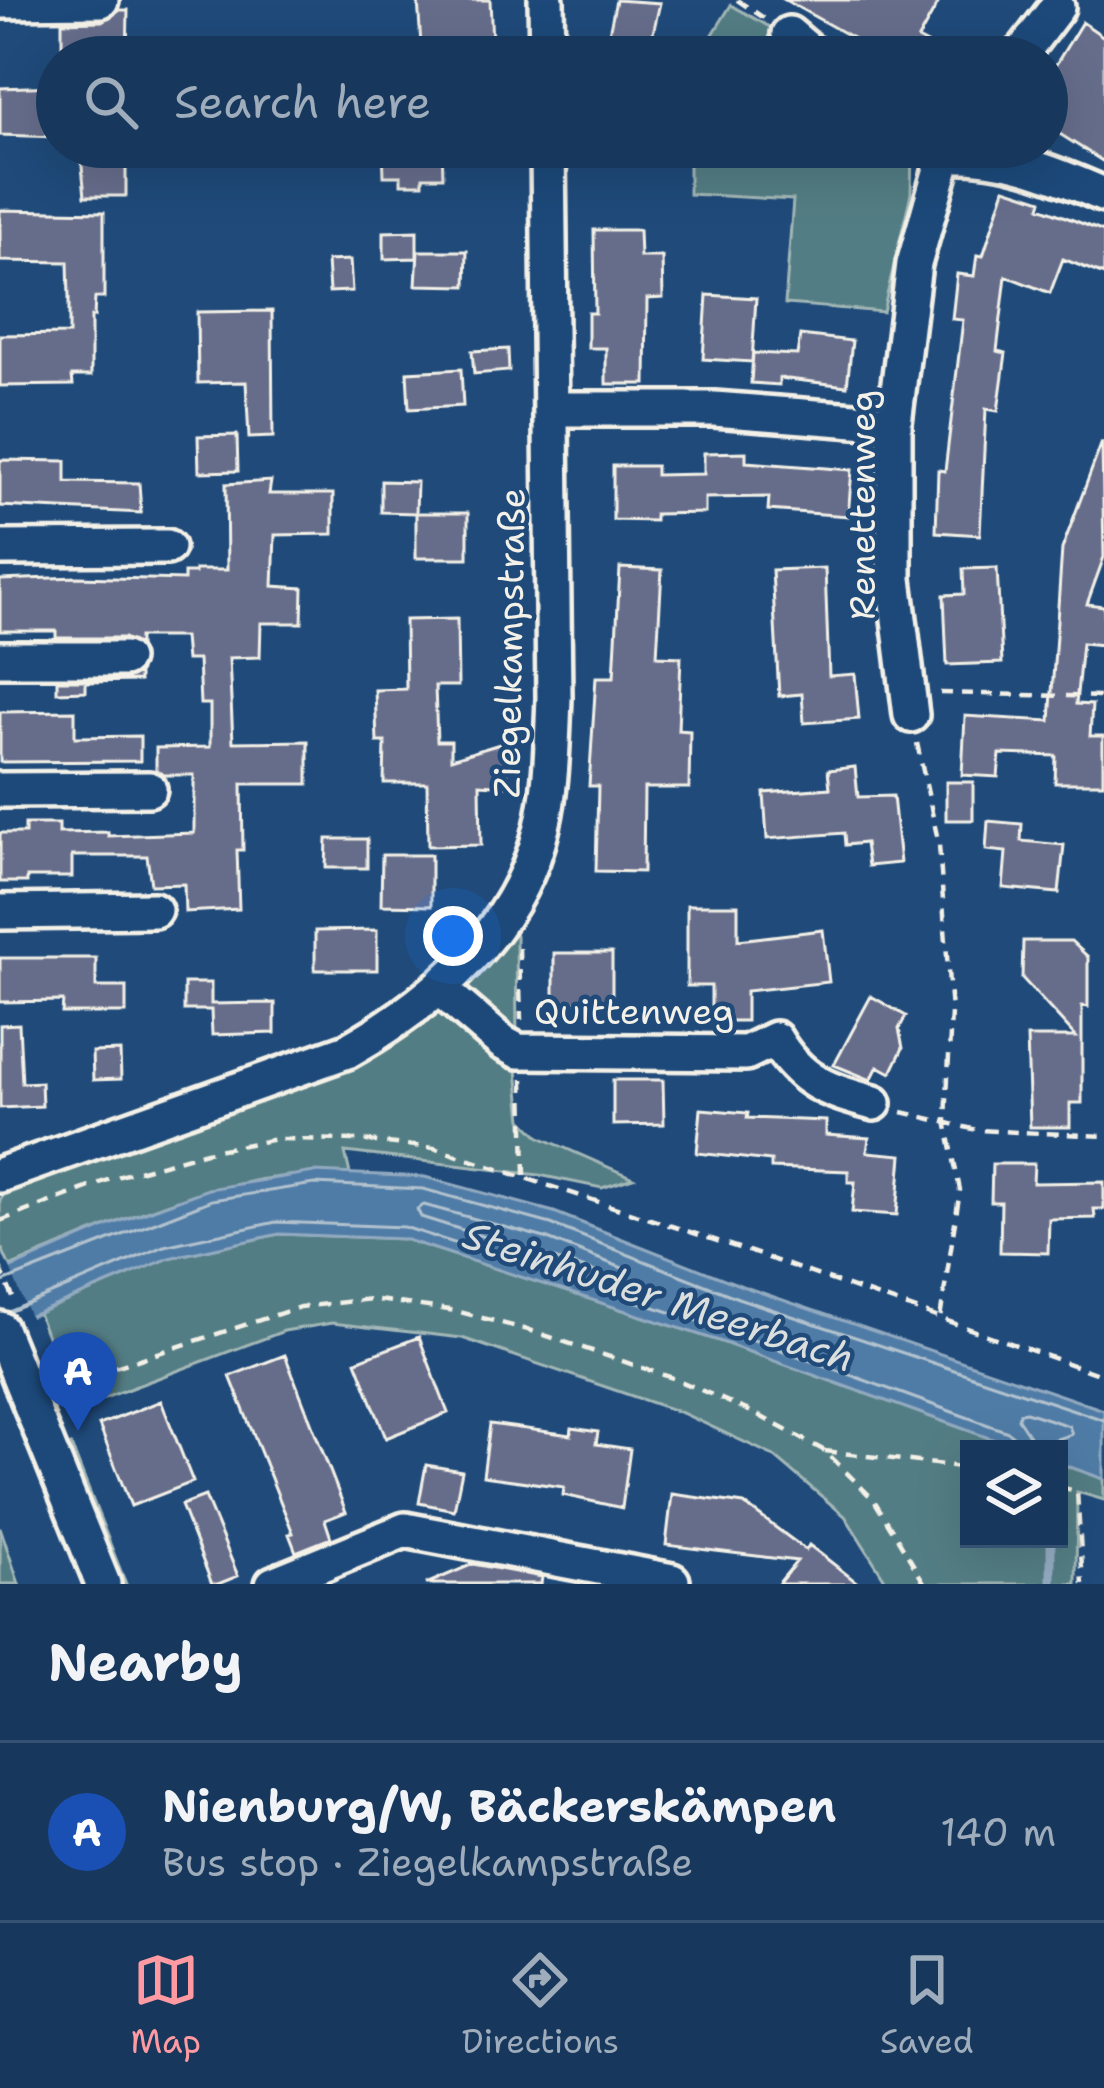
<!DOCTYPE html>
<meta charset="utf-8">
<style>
body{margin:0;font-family:"Shantell Sans",sans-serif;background:#244365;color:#f1f3f6}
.controls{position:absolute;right:36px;bottom:36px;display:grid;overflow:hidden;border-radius:0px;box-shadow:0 12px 48px #0002}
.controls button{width:108px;height:108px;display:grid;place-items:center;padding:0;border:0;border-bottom:3px solid #365272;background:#17385c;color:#f1f3f6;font:60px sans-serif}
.you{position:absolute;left:453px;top:936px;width:42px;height:42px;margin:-30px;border:9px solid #fff;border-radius:50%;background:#1a73e8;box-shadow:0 0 0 18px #1a73e833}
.badge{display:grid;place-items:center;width:78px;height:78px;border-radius:50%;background:#ff9aa2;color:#fff;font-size:39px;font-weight:700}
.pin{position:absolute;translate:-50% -99px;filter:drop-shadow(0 3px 6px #0008)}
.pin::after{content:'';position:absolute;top:63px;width:42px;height:36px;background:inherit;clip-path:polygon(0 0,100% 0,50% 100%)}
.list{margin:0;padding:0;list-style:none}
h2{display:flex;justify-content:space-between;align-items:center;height:156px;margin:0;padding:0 48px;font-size:51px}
h2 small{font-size:39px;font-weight:400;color:#9eacbb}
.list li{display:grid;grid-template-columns:78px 1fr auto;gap:36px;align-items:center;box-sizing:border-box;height:180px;padding:0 48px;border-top:3px solid #365272}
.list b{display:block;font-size:45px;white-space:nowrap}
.list p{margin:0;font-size:39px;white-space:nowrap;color:#9eacbb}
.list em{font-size:39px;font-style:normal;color:#9eacbb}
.icon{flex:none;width:66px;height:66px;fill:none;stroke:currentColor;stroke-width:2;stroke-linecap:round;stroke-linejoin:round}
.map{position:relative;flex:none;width:1104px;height:1584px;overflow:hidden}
.search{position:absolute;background:#17385c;box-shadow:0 12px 48px #0002;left:36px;right:36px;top:36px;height:132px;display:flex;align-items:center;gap:30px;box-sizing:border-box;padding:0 42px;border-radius:66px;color:#9eacbb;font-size:45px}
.sheet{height:336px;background:#17385c}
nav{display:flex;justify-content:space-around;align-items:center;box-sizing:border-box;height:168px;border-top:3px solid #365272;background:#17385c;font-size:33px;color:#9eacbb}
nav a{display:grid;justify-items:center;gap:6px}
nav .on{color:#ff9aa2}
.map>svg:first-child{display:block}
</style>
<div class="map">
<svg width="1104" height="1584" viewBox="0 0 1104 1584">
<rect width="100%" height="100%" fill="#1f4a7a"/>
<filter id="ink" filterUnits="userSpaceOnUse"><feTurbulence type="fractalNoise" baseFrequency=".00833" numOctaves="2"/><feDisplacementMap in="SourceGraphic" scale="24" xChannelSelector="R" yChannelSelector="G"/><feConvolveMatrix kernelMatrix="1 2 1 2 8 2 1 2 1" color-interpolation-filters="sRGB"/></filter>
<g filter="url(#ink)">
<path fill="#527d84" stroke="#a3b7b6" stroke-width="3" d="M731,5l44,25 -9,16 16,11h-83z
M689,147h218l5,4 -1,42 -28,119 -98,-8 8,-104 -104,-6z
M511,922l5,13 1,105 -55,-51z
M439,1007l77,53 6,59 18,18 93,41 -31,10 -63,-13 -194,-23 5,22c-121,-6 -231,47 -340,93l-10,-23v-45l4,-4 373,-142z
M279,1234l125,5 315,102 301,108h-51v90h90v-76l45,16v21l-27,-8 -1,92h-188l-43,-68 -71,-60 -92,-43 -220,-75 -130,-15 -48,8 -209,78 -37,-96 131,-55z
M71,1445l55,139h-5l-55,-137z
M0,1527l19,57h-19z"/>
<path fill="#507ba6" stroke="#92aac0" stroke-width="3" d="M314,1172l111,5 129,35 188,74 362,124v69l-45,-16v-14h-39l-301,-108 -315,-102 -125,-5 -110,24 -169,71v-56l110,-48 98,-36z"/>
<path fill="#1f4a7a" d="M8,1263l24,59 -32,13v-69z"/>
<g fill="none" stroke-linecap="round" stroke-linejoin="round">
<path stroke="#b2c2ce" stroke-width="3" d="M424,1205l121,33 80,31 3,7 -7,4 -200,-63 -4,-8z
M0,1283l212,-83 102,-16 109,5 128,35 187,74 366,122
M9,1312l155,-66 112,-24 128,5 319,102 285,103 8,7 1,10
M1026,1412l43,14 3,8 -36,12 -18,-27 2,-6z"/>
<path stroke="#92aac0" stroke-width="9" d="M1051,1584v-45"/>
</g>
<path fill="#666d8b" stroke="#f4f1e8" stroke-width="3" d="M418,0h72l2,42 -71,3z
M616,0l44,3 -9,39 -42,-9z
M785,0h155l-22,39 34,18h-89l6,-10z
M119,10h9l-1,47h-65v-35l40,-1z
M1082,22l22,15v125l-57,-36v-47z
M57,86v51l-57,-2v-47z
M80,147h46v49h-41z
M383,147h59l1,30h-20v7h-22v-8h-17z
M1005,188l37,12 -2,7 64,25v43l-41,-16 -13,34 -44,-17 -9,75 9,2 -8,58 -12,-2 -6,126 -44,-3 2,-62 7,1 18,-151 -11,-1 5,-45 17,2 3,-21 6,1z
M0,210l104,2v86h-9l-1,19h-3v59h-19l1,9 -73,1v-51l69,-1v-36l-1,-36 -68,-1z
M594,230h45l1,27h22l1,41 -16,1 -1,85h-40v-36h-18v-35h7z
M417,231v27l-33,1v-27z
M418,251h49l-1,35 -50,-1z
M350,260l2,31 -23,1 -2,-31z
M707,295l49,3 -4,64 -49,-3z
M272,311l1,126 -24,1 -3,-56 -48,1 -1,-71z
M800,335l52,6 -5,45 -68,-8v7l-28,-2 2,-30 44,2z
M508,349l1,22 -35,3 -2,-23z
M461,369l2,37 -54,3 -2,-37z
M237,435l1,36 -39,1 -1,-36z
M1102,442l2,115 -17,47 17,2v39l-22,-2 -6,61 16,1 -2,31h13v47h-48l1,-27 -56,-2 -2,23 -36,-2 3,-59 85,5 12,-172z
M746,452v10l106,8 -4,46 -80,-6 1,-13 -64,1v15l-50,1v7l-42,-1v-54h43v9l48,-1v-21z
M0,460l66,1v21l73,1 2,30 -141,-7z
M271,481l-2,13h64v40l-58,1 -2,51 30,2 -1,35h-41l-1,34 -31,1 4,84 75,-1v43h-66l1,66h-6l2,59 -54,3 -1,-28 -33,1 -4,-29h-75v21h-45v5h-27v-49h25v-9h34v9l49,-1v4l86,-3v-58h-30l-8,-5v-22l54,-1v-43h-10l-2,-44h-12l-2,-23h-45v8l-15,-7h-68v-7h-56v-51l78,-3 106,3v-7h11v-3h32l-1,-86z
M381,481l36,1 -1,31 -35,-1z
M416,513h52v45h-52z
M620,568l42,2 -5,86 24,1 -3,73 12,1 -1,57h-45l-1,84 -47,-1 2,-85h-9l7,-109h18z
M825,568l4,108 26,-2 4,45 -55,4 -2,-29 -23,2 -7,-126z
M997,568l5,95 -55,2 -3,-70 20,-1 -1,-25z
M457,619l1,67h-23l2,55h14v18l49,-15 10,42 -30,-2 1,61 -53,1 -1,-63h-43l1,-41h-8l-2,-52 31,-1 -1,-69z
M139,673v8l-53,1v9l-29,1v-12h67z
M75,711v26l65,-1v25l-140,1v-50z
M855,767l3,30 35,-1 7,67 -32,3 -3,-23 -20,2 -1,-12 -77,6 -3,-46 66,-5 -2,-18z
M946,782h27v38h-27z
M988,821l34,3 -1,17 43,4 -5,48 -56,-5 3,-36 -20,-2z
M327,839h40v29h-41z
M382,855h49v51l-50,-1z
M687,905h51v35l85,-10 6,52 -83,9v30h-35v-35h-24z
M377,930v40h-62v-39z
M1023,941h48l17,16v50l-6,-1v97h-12v24h-40l-3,-90h49l-54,-59z
M554,953h58v49h-58z
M0,958h96v29h30v26h-64l1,-12 -63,1z
M184,983h27v21l64,-1v30l-63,2 -1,-25h-27z
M871,996l35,20 -7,13 4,19 -12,25 -13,-7 -7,14 -37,-15z
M19,1024l3,59 19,-1 1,24 -42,2v-83z
M120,1051l1,28 -28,1 -1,-28z
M613,1080h50l1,44 -51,1z
M701,1109l47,4 -1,5 79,3v14l43,3 -2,14 35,3 -5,60 -45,-3 3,-30h-7v-11l-77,-3v-7l-74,-8z
M992,1164h42l-1,19 71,-1v27h-10l1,9 -46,1 -1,34 -48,-1 1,-50h-10z
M419,1337l29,76 -62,25 -30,-77z
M285,1355l61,157 -21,8 6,18 -35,14 -7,-18 4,-1 -63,-157z
M161,1401l32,81 -62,24 -32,-81z
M490,1424l81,11 1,-7 26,4 -2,12 34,5 -8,59 -59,-13 1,-8 -81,-11z
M426,1465l36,6 -8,39 -35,-7z
M672,1494l72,10 62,46 3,-5 50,39h-81l19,-23 -131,-16z
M205,1496l33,80 -20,8h-6l-31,-79z
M473,1564l69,13 -1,7h-115z"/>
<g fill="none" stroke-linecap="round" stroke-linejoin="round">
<defs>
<path id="minor" d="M546,0l1,57
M0,1l101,-1
M789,34l27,23
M1019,57l38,-50
M945,155c60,-2 104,16 159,40
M551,409h163l180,14
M0,548l167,-1
M0,659h124
M911,715l-17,-136v-156l20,-159 31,-109 6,-8
M0,790l149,-1
M0,912l154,-2
M440,989l63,54 15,8 228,2 29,-14c26,43 51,51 99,64
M0,1175l347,-124c87,-49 172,-122 195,-224 10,-42 10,-86 12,-129l-6,-551
M0,1329l103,255
M273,1584l132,-54 267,51"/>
</defs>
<use href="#minor" stroke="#f4f1e8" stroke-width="42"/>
<path stroke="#f4f1e8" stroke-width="4.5" stroke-dasharray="12 9" stroke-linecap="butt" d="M737,0l27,18
M940,693l164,4
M917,743l22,102 12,167 -5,109 14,69 -20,129
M519,948l2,72
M523,1079l2,97
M902,1112l75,18 127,6
M0,1221l113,-43 93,-26 70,-13 83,1 75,8 317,104 353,124
M0,1267l14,33
M54,1382l58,-14 188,-61 71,-8 85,12 76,20 141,47 83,36 69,37 49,49 51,84
M825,1451l144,17
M1059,1487l18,4 6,93"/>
<use href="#minor" stroke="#1f4a7a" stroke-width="33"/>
</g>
</g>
<g text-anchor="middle" stroke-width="9" stroke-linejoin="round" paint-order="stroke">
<g font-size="36" fill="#f4f1e8" stroke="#1f4a7a">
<text transform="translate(862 505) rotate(-90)" y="13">Renettenweg</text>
<text transform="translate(509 643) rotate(-89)" y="13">Ziegelkampstraße</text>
<text x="634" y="1024">Quittenweg</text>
</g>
<g font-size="39" font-style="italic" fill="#dbdfde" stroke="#1f4a7a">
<text transform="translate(659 1296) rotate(18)" y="14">Steinhuder Meerbach</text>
</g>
</g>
</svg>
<div class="controls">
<button><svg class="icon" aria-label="layers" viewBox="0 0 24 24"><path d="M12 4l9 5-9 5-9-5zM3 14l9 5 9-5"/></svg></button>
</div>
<div class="you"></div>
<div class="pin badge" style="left:78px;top:1431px;background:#1a4fb4">A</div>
<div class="search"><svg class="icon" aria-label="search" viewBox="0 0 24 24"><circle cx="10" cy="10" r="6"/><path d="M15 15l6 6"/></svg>Search here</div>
</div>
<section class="sheet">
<h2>Nearby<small></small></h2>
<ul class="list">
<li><span class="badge" style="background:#1a4fb4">A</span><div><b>Nienburg/W, Bäckerskämpen</b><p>Bus stop · Ziegelkampstraße</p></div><em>140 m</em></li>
</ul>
</section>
<nav>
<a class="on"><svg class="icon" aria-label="map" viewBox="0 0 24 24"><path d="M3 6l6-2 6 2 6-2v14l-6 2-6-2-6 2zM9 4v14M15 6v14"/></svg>Map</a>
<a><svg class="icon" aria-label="directions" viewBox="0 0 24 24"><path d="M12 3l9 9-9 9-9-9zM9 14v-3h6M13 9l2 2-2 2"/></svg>Directions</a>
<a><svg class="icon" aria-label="saved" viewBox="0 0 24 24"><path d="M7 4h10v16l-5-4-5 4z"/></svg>Saved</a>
</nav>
